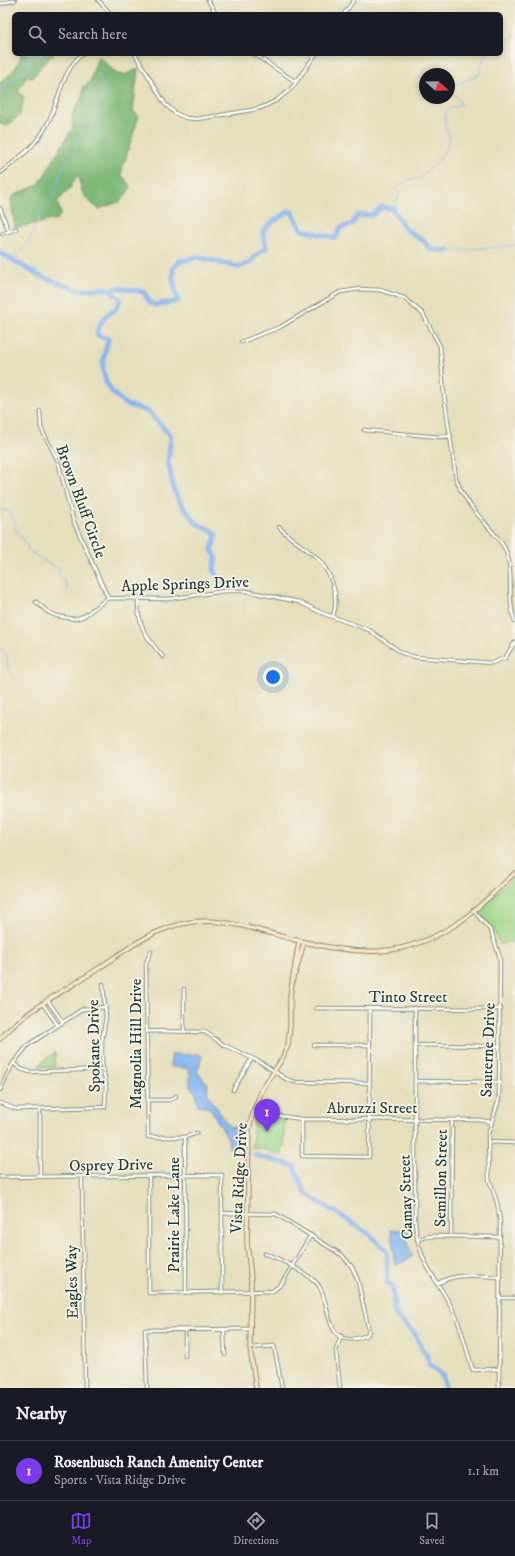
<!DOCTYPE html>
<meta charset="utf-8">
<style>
body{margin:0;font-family:"IM FELL DW Pica",serif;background:#20242c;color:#f1f3f6}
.compass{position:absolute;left:419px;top:68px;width:36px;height:36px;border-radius:50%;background:#171b24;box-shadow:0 2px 6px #0003;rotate:110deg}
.you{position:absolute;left:273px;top:677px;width:14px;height:14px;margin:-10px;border:3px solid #fff;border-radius:50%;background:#1a73e8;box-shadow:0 0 0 6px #1a73e833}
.badge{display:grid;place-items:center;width:26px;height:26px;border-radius:50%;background:#7c3aed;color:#fff;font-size:13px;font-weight:700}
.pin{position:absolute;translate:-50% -33px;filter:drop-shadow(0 1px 2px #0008)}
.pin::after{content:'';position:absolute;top:21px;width:14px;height:12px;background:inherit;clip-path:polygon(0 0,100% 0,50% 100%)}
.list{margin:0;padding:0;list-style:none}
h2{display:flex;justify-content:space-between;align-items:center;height:52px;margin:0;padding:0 16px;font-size:17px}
h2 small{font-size:13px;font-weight:400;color:#9ea1a6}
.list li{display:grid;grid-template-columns:26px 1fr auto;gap:12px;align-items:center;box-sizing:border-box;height:60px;padding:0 16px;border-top:1px solid #363941}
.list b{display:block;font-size:15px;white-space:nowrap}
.list p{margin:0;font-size:13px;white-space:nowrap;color:#9ea1a6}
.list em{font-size:13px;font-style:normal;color:#9ea1a6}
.icon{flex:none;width:22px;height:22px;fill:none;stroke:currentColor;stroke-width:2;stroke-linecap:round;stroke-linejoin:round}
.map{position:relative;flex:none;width:515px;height:1388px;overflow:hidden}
.search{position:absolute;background:#171b24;box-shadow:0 2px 6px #0003;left:12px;right:12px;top:12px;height:44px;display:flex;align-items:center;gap:10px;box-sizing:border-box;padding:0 14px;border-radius:6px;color:#9ea1a6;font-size:15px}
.sheet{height:112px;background:#171b24}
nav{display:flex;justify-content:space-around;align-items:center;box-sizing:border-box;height:56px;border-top:1px solid #363941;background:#171b24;font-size:11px;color:#9ea1a6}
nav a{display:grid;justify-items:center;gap:2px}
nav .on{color:#7c3aed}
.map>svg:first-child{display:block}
</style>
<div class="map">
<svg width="515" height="1388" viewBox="0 0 515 1388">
<rect width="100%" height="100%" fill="#f7f3e8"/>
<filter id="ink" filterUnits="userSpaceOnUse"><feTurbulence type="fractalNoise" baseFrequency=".025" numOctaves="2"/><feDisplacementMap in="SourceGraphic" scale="8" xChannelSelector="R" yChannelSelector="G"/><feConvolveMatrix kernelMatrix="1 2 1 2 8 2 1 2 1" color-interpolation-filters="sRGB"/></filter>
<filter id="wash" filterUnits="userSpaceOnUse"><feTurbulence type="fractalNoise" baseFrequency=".012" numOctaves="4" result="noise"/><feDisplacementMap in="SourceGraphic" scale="16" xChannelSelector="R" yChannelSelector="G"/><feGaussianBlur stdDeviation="0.9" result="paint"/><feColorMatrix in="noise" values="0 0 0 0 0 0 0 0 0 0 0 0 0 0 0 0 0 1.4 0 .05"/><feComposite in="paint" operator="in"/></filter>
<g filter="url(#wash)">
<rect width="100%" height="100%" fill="#e5dfbb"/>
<path fill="#9ed78a" stroke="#5e8a5f" d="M514,877h1v64l-15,3 -9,-17 -14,-16z
M55,1052v15h-15v-3z
M257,1110l27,9v27l-2,1v8l-23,-7h-7l2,-27z"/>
<path fill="#7eb876" stroke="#4e7a55" d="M21,54h33l-12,11 -10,13 -5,-3 -9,16 6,6 -4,18 -13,11 -7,-2v-41c9,-7 20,-17 21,-29z
M100,57l17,17 7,1 14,-6 -5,43 3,1 2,5 -16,52 -1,4 10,13 -10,14 -22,8c-16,-12 -17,-14 -20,-33l-2,-1 -7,13 -13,14 4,12 -4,5 -42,9 -4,-28 2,-4 26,-12 34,-57c0,-3 -1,-7 -1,-10 2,-10 12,-16 11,-30l7,-5 7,-23z"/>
<path fill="#88b7f3" stroke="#547a94" d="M195,1053l7,3 -5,16 11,12c-1,4 -1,7 0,10 1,3 20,32 23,34l3,-1 5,2 -3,20 -7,-1 -1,-9 -18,-31 -12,-3 -2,-12 -6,-6v-14l-3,-5 -16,-1 -1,-1 2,-12 21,1z
M391,1230h16l1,15 5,11 -18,10z"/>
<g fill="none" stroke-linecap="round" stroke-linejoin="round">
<path stroke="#88b7f3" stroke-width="1" d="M501,45l14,-10
M27,63l2,-9
M0,95l5,-11 16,-11 11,-15 11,-4
M393,209l7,-14 -3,-6c5,-10 13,-10 22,-10 15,-14 26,-21 31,-42 -4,-7 -10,-25 1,-29 3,-2 6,-1 10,-3l-1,-3 -11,-15 30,-12 5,-18 4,-3
M452,251l63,-6
M13,259c15,-11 26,-36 28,-53l12,-11 13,-35c13,-10 8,-9 12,-25l13,-8 4,-8 2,-11 8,-14v-7l-5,-8 -2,-6
M0,508l2,2 8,1 5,12 1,8 10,12 2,7 21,14 11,5 -2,6c5,3 10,10 9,16
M0,648l7,9 1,12 6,8 -1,3"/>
<path stroke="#88b7f3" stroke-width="5" d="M0,253l42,24 37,13 41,-2 24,4 6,11 5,2 23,-4 -5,-21v-12l5,-6 19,-5 42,10 11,-4 4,-6 12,-9 -3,-17 7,-7 19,-13 3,1 10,18 34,8 4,-10 12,-4 6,-9h14l10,-8 11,2 12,20 18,11 8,10h18
M109,289l11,10c-1,10 -7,11 -13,16 -5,4 -8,12 -10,17v3l11,4 -5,22v8l3,13 6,10 13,12 24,8 22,24 -3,26 6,28 5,11 17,22 18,9 2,3 -4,15 4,7 -2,13 7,14
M255,1155l39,11 11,27 63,40 19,18v32l6,3 1,23 3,8 18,17 8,17 3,2 4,13 13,10 2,12"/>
</g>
</g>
<g filter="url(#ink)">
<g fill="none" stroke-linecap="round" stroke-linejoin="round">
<defs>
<path id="street" d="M98,0l13,14
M208,0l8,14
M0,4l15,-4
M344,14l10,-14
M135,54l30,50 10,9 11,5 11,1 55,-9 11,-3 14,-7 14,-11 25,-35
M254,54l42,28
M0,173c18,-14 36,-27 47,-48 12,-23 14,-53 35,-71
M0,208l9,24
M2,234l14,-5
M241,342l39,-15 60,-35 20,-3 20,1 24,8 19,16 17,32 4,48 12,84c5,17 16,31 28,44 7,9 16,16 21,27 10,22 1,49 10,73
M40,411l1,17 17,33 15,59 35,78
M364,430l76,7 11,-1
M279,527c11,12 24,19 36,29 16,15 25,40 18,60
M138,597c-1,28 7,39 25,60
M36,602l12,10 9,4 18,3 9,-3 24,-18 60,1 57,-8h21l53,11 23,11 47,17 33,23 13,4 77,6 13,-5 10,-16
M473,910l18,21 9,27 -1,141 -11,35 1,45 8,23 3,19 -1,167
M151,951l-5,12 2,174h37l12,-4
M184,989v42
M48,1001l14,20
M43,1004l14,20
M316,1008l185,1
M415,1008v213c3,42 19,53 37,87 10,19 14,42 21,62l26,-1
M147,1031l58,1 19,13 36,17 26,17 9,3 74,1
M314,1045h56
M415,1045l85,1
M13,1063l8,6 9,3 73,-3
M415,1081l85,1
M0,1090l12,-25 16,-20 55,-36 22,-2
M233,1090l19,-32
M148,1100h22l6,-4
M0,1103l16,6 89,-2 1,-23 -4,-21v-23l4,-23 -3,-33
M255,1107l25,9 22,3 178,1 11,2
M302,1119v37l67,1 1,-149
M185,1137l1,156
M489,1142l26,1
M149,1176v117l124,-2 9,-8 29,-48
M0,1177l222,-2v118
M40,1177v-67
M82,1177l3,211
M222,1213l54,1 66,41 10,12 6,14 11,50 -2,4c-44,19 -35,-30 -48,-49 -5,-9 -44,-31 -55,-32
M451,1236l1,-116
M417,1239l15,-3 68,1
M437,1284c19,-12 40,-8 62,-7
M499,1298h16
M185,1330v26
M224,1330l1,25
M250,1348l24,-2 8,42
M147,1388l-2,-58 105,-1
M340,1388l-4,-37 5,-15"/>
<path id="secondary" d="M295,974l9,-32
M0,1039c25,-28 62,-47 93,-67 20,-13 40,-29 62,-39 15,-7 35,-12 52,-12 30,1 60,12 89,19 62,15 106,20 162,-17 21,-14 39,-34 57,-50
M256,1388l-6,-40 1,-68 -4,-38 2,-114 6,-21 7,-17 20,-31 6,-14 2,-19v-30l9,-55"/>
</defs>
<use href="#street" stroke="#828e78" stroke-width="4.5"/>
<use href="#secondary" stroke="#828e78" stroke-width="5.5"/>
<use href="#street" stroke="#fff" stroke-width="2.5"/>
<use href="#secondary" stroke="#fde5c5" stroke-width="3.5"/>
</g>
</g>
<g text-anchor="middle" stroke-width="3.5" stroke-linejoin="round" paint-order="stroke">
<g font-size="16" fill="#1f3d34" stroke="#f7f3e8">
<text transform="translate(82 501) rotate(70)" y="6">Brown Bluff Circle</text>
<text transform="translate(185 583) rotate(-2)" y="6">Apple Springs Drive</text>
<text x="408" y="1002">Tinto Street</text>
<text transform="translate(135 1044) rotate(-90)" y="6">Magnolia Hill Drive</text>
<text transform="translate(93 1046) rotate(-91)" y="6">Spokane Drive</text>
<text transform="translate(487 1050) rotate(-88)" y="6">Sauterne Drive</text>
<text x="372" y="1113">Abruzzi Street</text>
<text transform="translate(111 1164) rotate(-1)" y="6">Osprey Drive</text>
<text transform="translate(238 1178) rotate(-87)" y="6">Vista Ridge Drive</text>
<text transform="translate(440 1178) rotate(-89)" y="6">Semillon Street</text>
<text transform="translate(405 1197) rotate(-92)" y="6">Camay Street</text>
<text transform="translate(173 1215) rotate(-90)" y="6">Prairie Lake Lane</text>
<text transform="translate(71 1282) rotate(-91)" y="6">Eagles Way</text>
</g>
</g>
</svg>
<svg class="compass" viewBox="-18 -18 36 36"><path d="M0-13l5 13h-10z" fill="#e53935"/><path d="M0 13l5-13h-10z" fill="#9ea1a6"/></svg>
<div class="you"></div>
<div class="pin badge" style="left:267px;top:1132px">1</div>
<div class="search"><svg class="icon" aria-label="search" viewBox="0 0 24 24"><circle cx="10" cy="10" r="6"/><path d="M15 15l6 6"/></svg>Search here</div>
</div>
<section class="sheet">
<h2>Nearby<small></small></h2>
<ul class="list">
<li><span class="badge">1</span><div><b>Rosenbusch Ranch Amenity Center</b><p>Sports · Vista Ridge Drive</p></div><em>1.1 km</em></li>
</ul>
</section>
<nav>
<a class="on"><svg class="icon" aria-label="map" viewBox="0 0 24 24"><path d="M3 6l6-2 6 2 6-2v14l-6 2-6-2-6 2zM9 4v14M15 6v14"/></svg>Map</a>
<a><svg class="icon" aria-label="directions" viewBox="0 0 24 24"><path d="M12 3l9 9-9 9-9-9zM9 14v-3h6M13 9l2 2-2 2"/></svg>Directions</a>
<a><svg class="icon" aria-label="saved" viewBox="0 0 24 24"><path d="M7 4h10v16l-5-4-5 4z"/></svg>Saved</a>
</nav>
